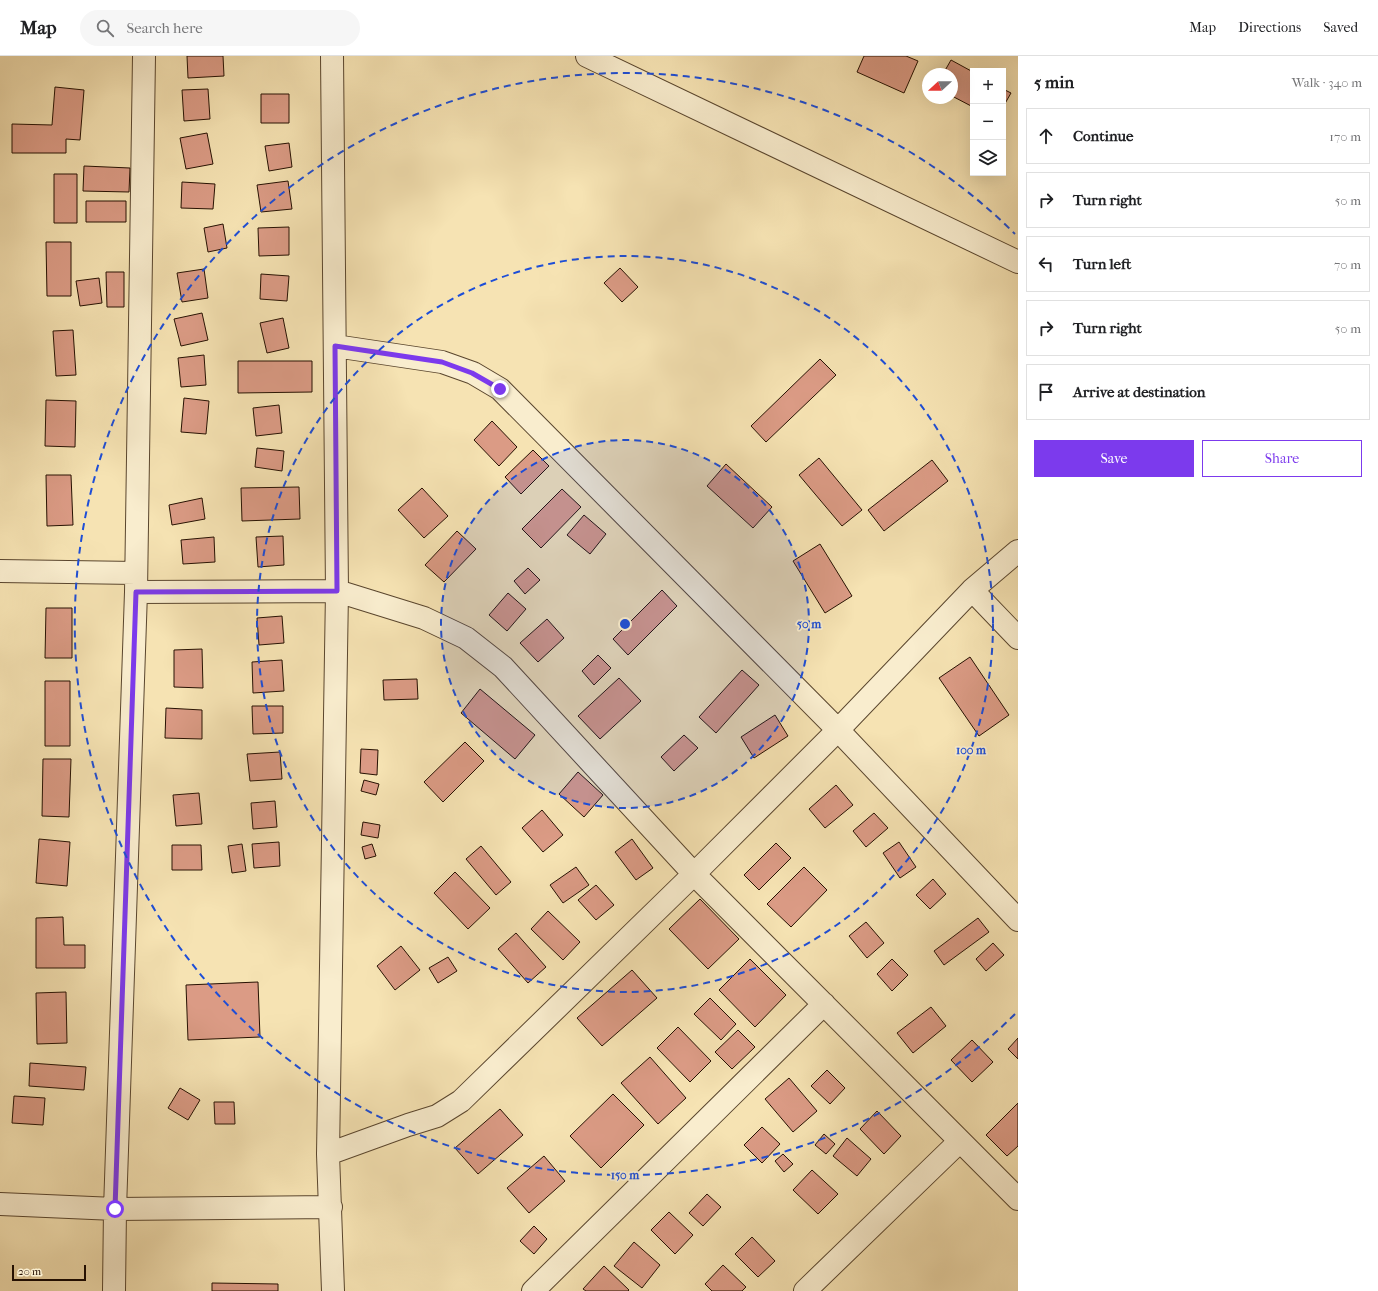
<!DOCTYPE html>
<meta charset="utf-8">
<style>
body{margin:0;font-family:"IM FELL French Canon",serif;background:#f6f6f6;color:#202124}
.controls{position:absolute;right:12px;top:12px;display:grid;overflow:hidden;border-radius:0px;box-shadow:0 4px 16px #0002}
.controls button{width:36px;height:36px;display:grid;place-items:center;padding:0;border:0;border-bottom:1px solid #e0e0e0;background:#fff;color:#202124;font:20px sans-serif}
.compass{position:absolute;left:922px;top:12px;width:36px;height:36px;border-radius:50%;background:#fff;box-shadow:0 4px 16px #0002;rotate:249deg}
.scale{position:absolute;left:12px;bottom:10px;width:74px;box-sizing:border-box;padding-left:4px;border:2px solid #261102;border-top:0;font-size:11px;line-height:14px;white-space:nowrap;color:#261102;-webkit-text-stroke:3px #f9edce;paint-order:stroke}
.stop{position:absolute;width:12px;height:12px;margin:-9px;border:3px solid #7c3aed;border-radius:50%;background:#fff}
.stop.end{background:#7c3aed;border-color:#fff;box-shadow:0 1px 4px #0008}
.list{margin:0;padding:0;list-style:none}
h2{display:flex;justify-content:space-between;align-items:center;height:52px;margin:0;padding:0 16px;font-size:17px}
h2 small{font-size:13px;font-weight:400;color:#757577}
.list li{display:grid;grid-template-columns:26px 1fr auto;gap:12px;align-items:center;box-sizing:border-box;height:56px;margin:0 8px 8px;padding:0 8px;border:1px solid #e0e0e0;border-radius:0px}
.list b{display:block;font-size:15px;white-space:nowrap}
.list em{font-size:13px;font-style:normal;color:#757577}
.actions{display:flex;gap:8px;padding:12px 16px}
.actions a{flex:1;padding:9px 0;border:1px solid #7c3aed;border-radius:0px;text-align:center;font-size:14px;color:#7c3aed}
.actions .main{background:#7c3aed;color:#fff}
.icon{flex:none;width:22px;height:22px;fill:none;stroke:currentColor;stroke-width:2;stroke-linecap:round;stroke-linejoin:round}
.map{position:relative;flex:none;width:1018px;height:1235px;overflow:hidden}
header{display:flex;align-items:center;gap:24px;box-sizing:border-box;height:56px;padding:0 20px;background:#fff;border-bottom:1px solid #e0e0e0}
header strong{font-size:19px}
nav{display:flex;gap:22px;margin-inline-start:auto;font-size:14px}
.search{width:280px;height:36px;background:#f6f6f6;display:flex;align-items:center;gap:10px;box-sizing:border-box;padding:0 14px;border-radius:22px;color:#757577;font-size:15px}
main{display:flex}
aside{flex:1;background:#fff}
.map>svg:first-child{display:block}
</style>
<header>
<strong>Map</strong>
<div class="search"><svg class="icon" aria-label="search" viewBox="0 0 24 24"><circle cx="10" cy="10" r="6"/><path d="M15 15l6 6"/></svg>Search here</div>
<nav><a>Map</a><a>Directions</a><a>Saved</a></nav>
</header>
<main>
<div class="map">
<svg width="1018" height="1235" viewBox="0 0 1018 1235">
<rect width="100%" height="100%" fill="#f6e3b3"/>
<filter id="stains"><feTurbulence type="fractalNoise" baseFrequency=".005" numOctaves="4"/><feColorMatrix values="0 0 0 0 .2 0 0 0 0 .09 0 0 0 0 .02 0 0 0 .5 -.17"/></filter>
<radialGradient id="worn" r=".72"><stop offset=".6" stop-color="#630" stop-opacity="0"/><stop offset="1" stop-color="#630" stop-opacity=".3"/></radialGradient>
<path fill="#db9b85" stroke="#261102" d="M187,0h36l1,20 -36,2z
M864,0h42l12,5 -14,32 -47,-21z
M951,4l22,12v35l-21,-11v-22h-9z
M55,31l29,3 -4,50 -14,-1v14h-54v-29l40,1z
M208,33l2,30 -26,2 -2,-31z
M1003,33l8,4 -8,14z
M261,38h28v29h-28z
M207,77l6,31 -27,5 -6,-31z
M289,87l3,24 -23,4 -4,-25z
M84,110l46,2 -1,24 -46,-1z
M54,118h23v49h-23z
M288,125l4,28 -31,3 -4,-27z
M182,126l33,2 -2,25 -32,-1z
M86,145h40v21h-40z
M223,168l4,24 -19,4 -4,-24z
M289,171v28l-30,1 -1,-28z
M46,186h25v54h-24z
M620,212l18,19 -16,15 -18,-19z
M204,213l4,29 -26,4 -5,-29z
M106,216h18v35h-17z
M261,218l28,2 -2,25 -27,-2z
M99,222l3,25 -22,3 -4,-25z
M202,257l6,27 -27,6 -7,-27z
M283,262l6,30 -22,5 -7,-30z
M73,274l3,45 -20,1 -3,-45z
M204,299l2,30 -25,2 -3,-29z
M820,303l16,16 -70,67 -15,-16z
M238,305h74v31l-74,1z
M184,342l25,3 -3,33 -25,-2z
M46,344l30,1 -1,46 -30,-1z
M279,349l3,28 -26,3 -3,-28z
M492,365l25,26 -18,19 -25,-26z
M257,392l27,3 -2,20 -27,-4z
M533,394l16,16 -28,28 -16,-17z
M819,402l43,52 -20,16 -43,-51z
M932,404l16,21 -64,50 -16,-21z
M726,408l46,43 -19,21 -46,-42z
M46,419h25l2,50 -26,1z
M299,431l1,32 -58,2 -1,-33z
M422,432l26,28 -24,22 -26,-28z
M562,433l19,18 -40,41 -19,-19z
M202,442l3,21 -33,6 -3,-20z
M584,459l22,19 -16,20 -23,-19z
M457,475l19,18 -32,33 -19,-17z
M283,480l1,29 -26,2 -2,-30z
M214,481l1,25 -32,2 -2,-24z
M820,488l32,52 -27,17 -32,-52z
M528,512l12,12 -15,14 -11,-13z
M662,534l15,16 -49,49 -15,-16z
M508,537l18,16 -19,22 -18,-16z
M46,552h26v50h-27z
M282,560l2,27 -25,2 -2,-27z
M547,563l17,19 -26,24 -18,-19z
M202,593l1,39 -29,-1v-37z
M598,599l13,13 -17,17 -12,-14z
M970,601l39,58 -30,21 -40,-58z
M282,604l2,31 -31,2 -1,-31z
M742,614l17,15 -43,48 -17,-16z
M619,622l22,23 -41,38 -22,-23z
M417,623l1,20 -34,1 -1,-20z
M45,625h25v65h-25z
M480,633l55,46 -20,24 -54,-46z
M252,650h31v27l-30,1z
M166,652l36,2v29l-37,-1z
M775,659l13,21 -34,22 -13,-21z
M684,679l14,13 -24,23 -13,-14z
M465,686l19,19 -41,41 -19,-20z
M361,693l17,1 -1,25 -17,-2z
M280,696l2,27 -32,2 -3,-27z
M43,703h28l-2,58 -27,-1z
M578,716l25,23 -19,22 -25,-23z
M364,724l15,4 -3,11 -15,-4z
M836,729l17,20 -28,23 -16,-19z
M199,737l3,31 -26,2 -3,-31z
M275,745l2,26 -24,2 -2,-26z
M542,754l21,25 -20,17 -21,-24z
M874,757l14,15 -22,19 -13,-16z
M363,766l17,3 -2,13 -17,-3z
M39,783l31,3 -3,44 -31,-3z
M632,783l21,29 -17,12 -21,-28z
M279,786l1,24 -26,2 -2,-24z
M899,786l17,25 -16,11 -17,-25z
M776,787l15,15 -32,32 -15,-15z
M242,788l4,27 -14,2 -4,-27z
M372,788l4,12 -11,3 -3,-12z
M172,789h29l1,25h-30z
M481,790l30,36 -15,13 -30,-36z
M576,811l13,18 -26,18 -13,-18z
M804,811l23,23 -36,37 -24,-23z
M455,816l35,36 -22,21 -34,-36z
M933,823l13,15 -16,15 -14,-14z
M596,829l18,20 -18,15 -18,-20z
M700,843l39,40 -31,30 -39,-40z
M548,855l32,31 -17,18 -32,-31z
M63,861l1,28h21v23h-49v-50z
M978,862l11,14 -45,33 -10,-14z
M866,866l18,21 -17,15 -18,-22z
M516,877l30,34 -18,16 -30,-34z
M993,887l11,12 -18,16 -10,-12z
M401,890l19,24 -25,20 -18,-24z
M448,901l9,14 -19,12 -9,-15z
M750,903l36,36 -31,32 -36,-37z
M892,903l16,16 -16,16 -15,-17z
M632,914l25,28 -55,48 -25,-28z
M258,926l2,55 -72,3 -2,-55z
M66,936l1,51 -30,1 -1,-51z
M710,942l26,26 -15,16 -27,-26z
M931,951l15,19 -33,27 -16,-20z
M678,971l33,34 -21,21 -33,-34z
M738,974l17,17 -23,22 -17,-17z
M1018,982v21l-10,-10z
M972,984l21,22 -21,20 -21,-22z
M650,1001l36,41 -28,26 -37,-41z
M30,1007l56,4 -2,23 -55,-4z
M827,1014l18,18 -15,16 -19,-18z
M789,1022l28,33 -24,21 -28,-33z
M180,1032l20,12 -12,20 -20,-12z
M613,1038l31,31 -43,43 -31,-32z
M14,1040l31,2 -2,27 -31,-2z
M214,1046h20l1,22h-20z
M1018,1047v43l-11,10 -21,-21z
M500,1053l23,26 -45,39 -23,-26z
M877,1055l24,25 -17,18 -24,-25z
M762,1071l18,17 -18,19 -18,-18z
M824,1078l11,10 -9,10 -11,-9z
M847,1082l24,21 -14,17 -24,-20z
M783,1098l10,10 -9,8 -9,-11z
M544,1100l21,25 -36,32 -22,-25z
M812,1114l26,24 -20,20 -25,-24z
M707,1138l14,13 -18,19 -14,-13z
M669,1156l24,23 -18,19 -24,-24z
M534,1170l13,13 -13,15 -14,-13z
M752,1181l23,24 -17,16 -23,-23z
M634,1186l26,23 -18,23 -28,-22z
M723,1209l23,22 -4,4h-30l-7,-7z
M604,1210l25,24 -1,1h-42l-3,-2z
M212,1227l66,1v7h-66z"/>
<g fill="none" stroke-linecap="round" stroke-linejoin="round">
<defs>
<path id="minor" d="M332,0l5,535 -9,563 5,137
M587,0l431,206
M335,290l107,16 31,11 27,16 338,341 180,190
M0,515l136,2
M972,534l46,48
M136,536l201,-1 87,27 42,20 37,29 191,207 324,325
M328,1098l80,-29 29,-9 24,-15 233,-227 144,-144 134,-140 46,-39
M0,1148l115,5 216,-2
M114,1235l1,-82 21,-617 8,-536
M533,1235l291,-287
M805,1235l155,-150"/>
</defs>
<use href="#minor" stroke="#5a462e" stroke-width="24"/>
<use href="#minor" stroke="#f9edce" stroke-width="22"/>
</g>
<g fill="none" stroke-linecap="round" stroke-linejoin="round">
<path stroke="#7c3aed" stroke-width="5" d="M115,1153l21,-617 201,-1 -2,-245 107,16 30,11 28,16"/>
</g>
<circle cx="625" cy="568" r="184" fill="#1d4ed8" fill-opacity=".12"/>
<g fill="none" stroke="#1d4ed8" stroke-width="2" stroke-dasharray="7 5">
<circle cx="625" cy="568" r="184"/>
<circle cx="625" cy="568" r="368"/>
<path d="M1015 958A551 551 0 1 1 1015 178"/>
</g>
<circle cx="625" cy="568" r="6" fill="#1d4ed8" stroke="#f9edce" stroke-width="2"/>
<g font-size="12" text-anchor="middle" font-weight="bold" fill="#1d4ed8" stroke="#f9edce" stroke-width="3.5" stroke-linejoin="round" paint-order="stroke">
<text x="809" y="572">50 m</text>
<text x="971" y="698">100 m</text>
<text x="625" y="1123">150 m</text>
</g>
<rect width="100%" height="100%" filter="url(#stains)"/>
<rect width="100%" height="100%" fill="url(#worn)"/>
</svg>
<div class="controls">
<button>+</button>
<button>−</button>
<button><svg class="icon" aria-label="layers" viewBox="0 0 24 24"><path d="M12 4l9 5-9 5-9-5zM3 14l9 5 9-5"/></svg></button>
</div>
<svg class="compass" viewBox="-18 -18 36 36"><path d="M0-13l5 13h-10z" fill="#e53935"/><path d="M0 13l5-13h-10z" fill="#757577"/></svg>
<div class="scale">20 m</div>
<div class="stop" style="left:115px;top:1153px"></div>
<div class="stop end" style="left:500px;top:333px"></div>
</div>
<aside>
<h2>5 min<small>Walk · 340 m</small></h2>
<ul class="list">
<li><svg class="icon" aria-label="ahead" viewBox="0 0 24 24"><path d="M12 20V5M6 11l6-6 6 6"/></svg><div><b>Continue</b></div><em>170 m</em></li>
<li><svg class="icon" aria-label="right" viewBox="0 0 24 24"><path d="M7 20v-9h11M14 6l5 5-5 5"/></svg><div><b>Turn right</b></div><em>50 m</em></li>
<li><svg class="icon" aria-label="left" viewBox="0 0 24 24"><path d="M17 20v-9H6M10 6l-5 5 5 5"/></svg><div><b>Turn left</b></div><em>70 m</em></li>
<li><svg class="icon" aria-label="right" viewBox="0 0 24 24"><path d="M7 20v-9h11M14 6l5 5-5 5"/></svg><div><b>Turn right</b></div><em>50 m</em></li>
<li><svg class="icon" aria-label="arrive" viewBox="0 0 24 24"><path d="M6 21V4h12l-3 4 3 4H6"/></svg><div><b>Arrive at destination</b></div></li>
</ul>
<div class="actions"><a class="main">Save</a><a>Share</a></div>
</aside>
</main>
